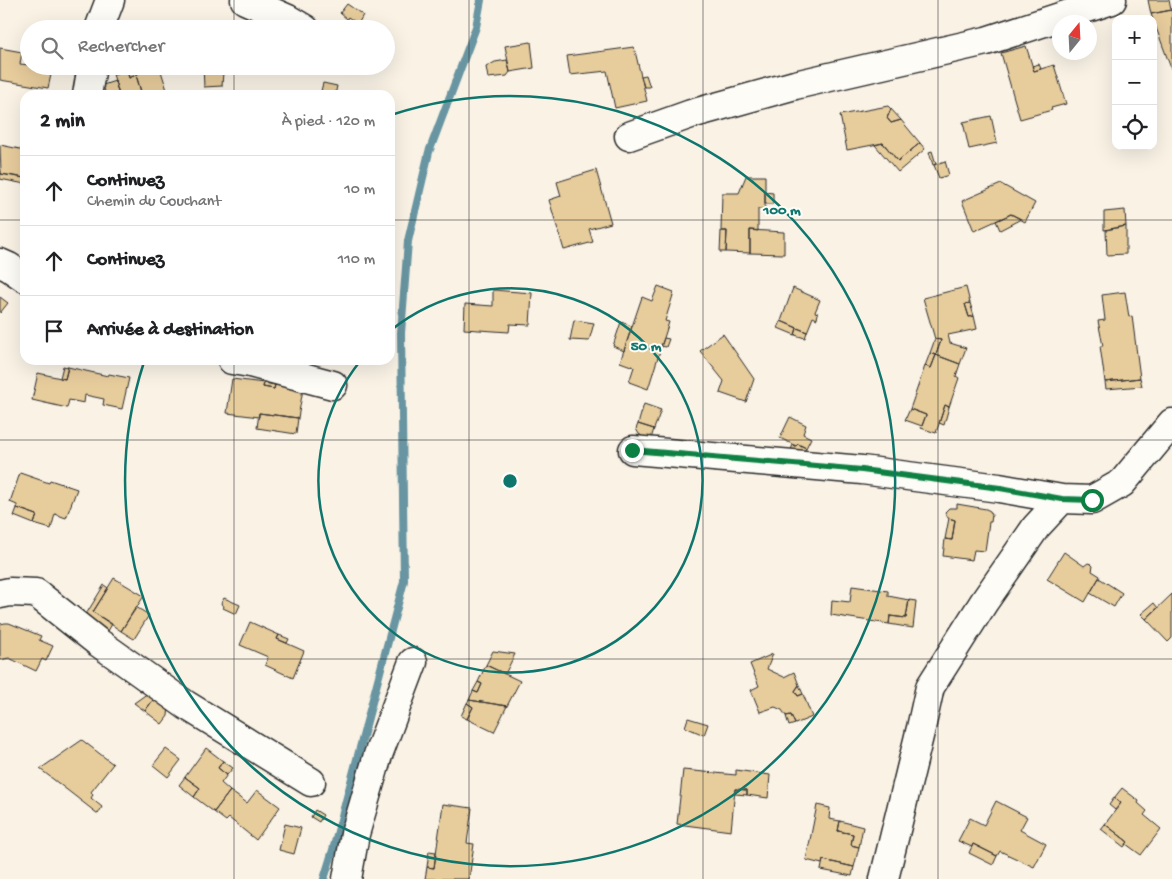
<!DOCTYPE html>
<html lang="fr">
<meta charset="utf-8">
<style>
body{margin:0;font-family:"Gochi Hand",sans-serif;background:#f6f6f6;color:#202124}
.controls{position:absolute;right:15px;top:15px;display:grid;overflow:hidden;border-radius:10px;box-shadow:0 5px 20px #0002}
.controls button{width:45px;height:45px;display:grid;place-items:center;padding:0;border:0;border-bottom:1px solid #e0e0e0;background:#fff;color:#202124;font:25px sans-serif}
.compass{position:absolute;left:1052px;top:15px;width:45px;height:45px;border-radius:50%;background:#fff;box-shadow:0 5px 20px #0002;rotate:18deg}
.stop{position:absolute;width:15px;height:15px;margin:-11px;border:4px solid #0b8043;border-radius:50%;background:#fff}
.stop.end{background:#0b8043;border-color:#fff;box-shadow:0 1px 5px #0008}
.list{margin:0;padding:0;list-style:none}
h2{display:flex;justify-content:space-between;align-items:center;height:65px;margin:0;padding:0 20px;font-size:21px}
h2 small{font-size:16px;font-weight:400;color:#757577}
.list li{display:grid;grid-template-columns:32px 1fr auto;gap:15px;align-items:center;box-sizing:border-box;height:70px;padding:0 20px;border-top:1px solid #e0e0e0}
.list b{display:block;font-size:19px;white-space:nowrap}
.list p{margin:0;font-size:16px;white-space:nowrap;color:#757577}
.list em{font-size:16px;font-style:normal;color:#757577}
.icon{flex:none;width:28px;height:28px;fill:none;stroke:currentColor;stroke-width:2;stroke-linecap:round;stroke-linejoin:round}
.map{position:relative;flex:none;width:1172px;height:879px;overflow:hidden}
.search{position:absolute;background:#fff;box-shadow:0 5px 20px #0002;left:20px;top:20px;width:375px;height:55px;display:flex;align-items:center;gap:12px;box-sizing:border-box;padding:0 18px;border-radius:28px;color:#757577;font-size:19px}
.panel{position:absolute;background:#fff;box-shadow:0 5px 20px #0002;left:20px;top:90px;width:375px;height:275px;border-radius:15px}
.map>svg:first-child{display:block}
</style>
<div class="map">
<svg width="1172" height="879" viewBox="0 0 1172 879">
<rect width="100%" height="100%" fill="#f9f2e5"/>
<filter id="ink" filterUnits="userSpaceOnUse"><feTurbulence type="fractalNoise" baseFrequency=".02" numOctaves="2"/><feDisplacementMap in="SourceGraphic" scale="10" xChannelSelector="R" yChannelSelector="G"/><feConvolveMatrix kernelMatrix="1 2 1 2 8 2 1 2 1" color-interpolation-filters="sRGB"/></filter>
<g filter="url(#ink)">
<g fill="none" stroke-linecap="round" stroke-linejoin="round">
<path stroke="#6795a1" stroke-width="8" d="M324,879l9,-29 71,-269 -3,-248 7,-92 21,-89 47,-125 5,-27"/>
</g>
<path fill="#e7cc9c" stroke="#2b2b2b" d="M1148,0h21l2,10 -20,4z
M347,4l16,11 -5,9 -10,-7 -1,2 -7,-6z
M1172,10v61l-21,-57z
M252,23l19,1v5h-19z
M531,42l3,26 -24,4 -5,-26z
M1026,46l8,25 20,-6 12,39 -15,4 1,2 -32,9 -19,-66z
M634,47l13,54 -32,7 -8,-37 -37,4 -3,-19z
M0,48l22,4 -2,12 9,1v1h24l-5,22 -48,-8z
M507,60l3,12 -3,4 -19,2 -2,-11 9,-5z
M1039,64l2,5 -7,2 -2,-5z
M110,66h21l1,3 -19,5z
M135,66h11l2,5 12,-3 7,22 -17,5h-8l-6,-20h2z
M203,66h63l-1,5 -42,1 -1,14 -18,1z
M134,68l2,7 -7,3 -2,-8z
M127,70l2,8 7,-3 6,20h-23l-6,-21z
M646,75l4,12h-6l-3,-11z
M115,81l4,14h-13l-3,-10z
M323,83l14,3 -2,9h-15z
M888,106l3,3 -4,9 4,5 10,-3 19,23 -22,18 -15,-18 -36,7 -7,-35z
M891,109l10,11 -10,3 -4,-5z
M991,116l6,27 -28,6 -6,-27z
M883,143l15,18 22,-18 5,6 -27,23 -23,-27z
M0,145l25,5v28l-24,-4z
M932,151l4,13 -3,1 -4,-13z
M945,161l4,14 -10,3 -5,-13z
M0,170l1,4 24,4v6l-25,-5z
M596,170l15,53 -22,6 4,13 -29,8 -15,-50 12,-4 -4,-14z
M746,176h19v33h-7v22l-8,-1v23l-24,-1 1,-21h-6l1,-38h17z
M1001,184l34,19 -10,19 -14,-8 -37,17 -12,-30z
M765,192l8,1v11h-8z
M1125,210l1,16 -22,4v-18z
M1011,214l10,5 -21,11 -4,-9z
M1126,226v28l-19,1 -1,-25z
M750,230l34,2v22l-34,-1z
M721,231h6l-1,21h-6z
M658,286l16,6 -9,29 4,1 -21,67 -19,-7 5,-15 -14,-5 22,-65 10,4z
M966,287l4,16 -5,1 4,13 5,-1 3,13 -29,6 2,8 16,5 -6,16 -24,-9 5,-15 -6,-1 -12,-41z
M793,288l27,12 -5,12 3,1 -1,6 -4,-2 -6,15 -26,-11z
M493,290l39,3 -2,32 -20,-1 -1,8 -45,-3 1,-25 28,2z
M1125,292l4,25 3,-1 8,62 -35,4 -5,-36h3l-5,-25 7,-1 -3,-25z
M0,297l8,6 -8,10z
M970,303l4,13 -5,1 -4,-13z
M574,320l20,3 -5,18 -19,-1z
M781,321l16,7 -2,7 -17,-7z
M621,322l11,4 -8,25 -11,-5z
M797,328l10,4 -2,6 -10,-3z
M723,334l31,45 -8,23 -26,-9 4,-12 -24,-30z
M664,338l5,1 -3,8 -5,-1z
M935,339l6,1 -5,15 -6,-2z
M930,353l6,2 -5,13 -6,-2z
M936,355l24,9 -4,12 3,2 -10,29 -4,-2 -9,28 -15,-5 5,-13 -16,-6 15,-43 6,2z
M63,366l5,1 -3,12 -5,-1z
M68,367l40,9 1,-2 20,4 -7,31 -19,-4 1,-6 -19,-4 -1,8 -15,-3 -2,8 -35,-8 6,-27 27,6z
M1140,378l2,8 -36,3 -1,-7z
M232,379l32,4 -1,4 11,2 1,-4 28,4 -5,29 -39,-5v4l-32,-4z
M264,383l11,2 -1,4 -11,-2z
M644,404l17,6 -7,19 -16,-5z
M945,405l4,2 -5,18 -5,-2z
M910,409l16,6 -4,11 -17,-6z
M259,413l39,5 -2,16 -39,-6z
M790,417l16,8 -3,9 8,4 -5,10 -8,-4 -2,2 -16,-8z
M638,424l16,5 -4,13 -11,-8 -3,-5z
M798,444l8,4 -6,10 -11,-4 4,-9 3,1z
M20,473l29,10 1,-3 27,9 -11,29 -11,-4 -4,15 -17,-5 3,-9 -20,-7v-3l-7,-3z
M957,504l29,5 4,2 2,4 -1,7h-2l-4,29 -11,-1 -2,10 -29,-4 2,-17 7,1 3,-20 -7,-2 -3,-6 4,-4h8z
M17,508l20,7 -3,9 -20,-8z
M949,518l6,2 -3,20 -7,-1z
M1064,552l20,14 4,-3 3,1 2,2 -1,5 8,5 -15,26 -38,-23z
M114,578l30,18 -23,35 -28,-19z
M1099,578l23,15 -8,14 -24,-14z
M104,585l4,3 -15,24 19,12 -4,7 -23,-15z
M852,586l36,5v5l21,4 -3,18 -16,-2 -1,8 -58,-9 1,-15 18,2z
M1172,594v44l-4,4 -22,-23z
M224,598l16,7 -4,9 -13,-6 1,-2 -3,-2z
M909,600l7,1 -3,27 -24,-4 1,-8 16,2z
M1154,603l4,5 -12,11 -5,-5z
M136,607l13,8 -15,24 -13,-8z
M250,622l29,13 -2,4 27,12 -11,27 -28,-13 3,-8 -28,-12z
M5,623h4l32,13 -2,4 14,6 -7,15 -4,-2 -6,12 -27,-13 -9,2v-36z
M279,635l10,4 -2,4 -10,-4z
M493,651l22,3 -10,20 -19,-9z
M773,654l-6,15 17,8 10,-5 5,13 -4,6 3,5 5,-2 9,23 -17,7 -4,-9 -5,1 -4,-6 -7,-3 -15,5 -9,-22 8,-4 -9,-22z
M486,665l34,16 -13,25 -38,-6 4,-9 5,2 4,-9 -4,-2z
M478,682l4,2 -4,9 -5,-2z
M799,685l4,9 -5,2 -3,-5z
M148,693l7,4 -10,14 -11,-8z
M155,697l14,8 -1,11 -6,8 -17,-13z
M469,700l38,6 -13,26 -27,-13 6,-12 -6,-4z
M467,703l6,4 -6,12 -6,-3z
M791,715l4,9 -6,2 -3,-10z
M688,718l20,6 -4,11 -19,-8z
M82,740l31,24 -22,28 2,3 -2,3 11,9 -4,7 -58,-45z
M206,748l17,13 -5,7 9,7 -6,8 9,8 -16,21 -20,-15 6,-9 -15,-11z
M166,749l15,11 -13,17 -15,-12z
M223,761l10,7 -6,7 -9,-7z
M683,770l53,5v-5l34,5 -2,23 -21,-3v-5l-12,-1 -4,42 -54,-7z
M185,777l15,11 -6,9 -15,-12z
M1122,788l17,13 -1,2 9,8 -3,4 17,14 -20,26 -15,-11 2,-2 -23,-18 16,-21 -7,-5z
M735,789l12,1v5l-12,-1z
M257,790l23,17 -24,33 -27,-22 -3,3 -12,-9 16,-21 17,12z
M1114,798l7,5 -6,7 -6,-5z
M996,801l31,16 -7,13 26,14 -12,23 -34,-16 -3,5 -24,-12 -1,3 -14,-6 12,-23 14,7z
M443,804l29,4 -5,35 7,1 -5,35h-44l2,-12 7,1z
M817,805l13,3 -1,11 11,2 -2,10 15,3 -2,11 8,2 -5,20 -31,-7 -1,4 -16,-4z
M315,810l8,5 -4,7 -8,-5z
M840,821l23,6 -4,20 -8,-2 2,-11 -15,-3z
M285,824l16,4 -7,26 -15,-4z
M1105,824l23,18 -4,5 -23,-18z
M973,844l24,12 -4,9 -24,-12z
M429,851l7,1 -2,16 -7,-1z
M823,860l31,7 -2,9 -31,-6z"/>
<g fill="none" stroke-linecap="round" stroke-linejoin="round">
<defs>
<path id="minor" d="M245,0l43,19 17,10
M99,29l11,-29
M87,95l5,-29
M629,136l62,-22 104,-29 191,-44 126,-41
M0,263l9,4 16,11
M232,360l18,3 83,22
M633,450l229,20 137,18 63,11 30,1 30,-17 50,-60
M0,594l10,-2 26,1 63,50 87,62 125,77
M347,879l8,-45 23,-79 35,-93
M884,879l37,-151 9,-41 54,-85 52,-75 26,-28"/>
</defs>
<use href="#minor" stroke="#2b2b2b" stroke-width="31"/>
<use href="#minor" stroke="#fdfcf7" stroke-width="28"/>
</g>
</g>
<g fill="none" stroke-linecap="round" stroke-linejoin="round" filter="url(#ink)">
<path stroke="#0b8043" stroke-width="6" d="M632,450l230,20 138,18 62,11 30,1"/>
</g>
<path fill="none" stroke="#2b2b2b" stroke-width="1" stroke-opacity="0.55" d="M234,0v29M469,0v879M703,0v879M938,0v879M234,66v29M0,220h25M390,220h782M234,360v519M0,440h1172M0,659h1172"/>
<g fill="none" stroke="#0f766e" stroke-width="2.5">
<path d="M390 331A192 192 0 1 1 361 360"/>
<path d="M391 115A385 385 0 1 1 144 362"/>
</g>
<circle cx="510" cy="481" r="8" fill="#0f766e" stroke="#fdfcf7" stroke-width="2.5"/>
<g font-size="15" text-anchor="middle" font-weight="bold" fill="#0f766e" stroke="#fdfcf7" stroke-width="4" stroke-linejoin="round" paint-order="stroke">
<text x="782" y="214">100 m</text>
<text x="646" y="350">50 m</text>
</g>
</svg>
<div class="controls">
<button>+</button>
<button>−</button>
<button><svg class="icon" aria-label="locate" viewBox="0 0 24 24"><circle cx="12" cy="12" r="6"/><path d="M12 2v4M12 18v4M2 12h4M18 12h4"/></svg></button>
</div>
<svg class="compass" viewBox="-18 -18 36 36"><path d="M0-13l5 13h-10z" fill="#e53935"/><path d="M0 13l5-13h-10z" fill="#757577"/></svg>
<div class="stop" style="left:1092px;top:500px"></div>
<div class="stop end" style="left:632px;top:450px"></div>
<div class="search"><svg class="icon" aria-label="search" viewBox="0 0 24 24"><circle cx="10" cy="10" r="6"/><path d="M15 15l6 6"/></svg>Rechercher</div>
<section class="panel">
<h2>2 min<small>À pied · 120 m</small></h2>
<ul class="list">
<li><svg class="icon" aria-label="ahead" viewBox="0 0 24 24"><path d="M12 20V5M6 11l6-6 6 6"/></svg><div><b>Continuez</b><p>Chemin du Couchant</p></div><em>10 m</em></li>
<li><svg class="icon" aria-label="ahead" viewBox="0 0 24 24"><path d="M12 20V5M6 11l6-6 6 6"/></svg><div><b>Continuez</b></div><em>110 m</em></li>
<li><svg class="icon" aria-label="arrive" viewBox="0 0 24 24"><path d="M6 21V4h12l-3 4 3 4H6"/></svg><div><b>Arrivée à destination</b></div></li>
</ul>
</section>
</div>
